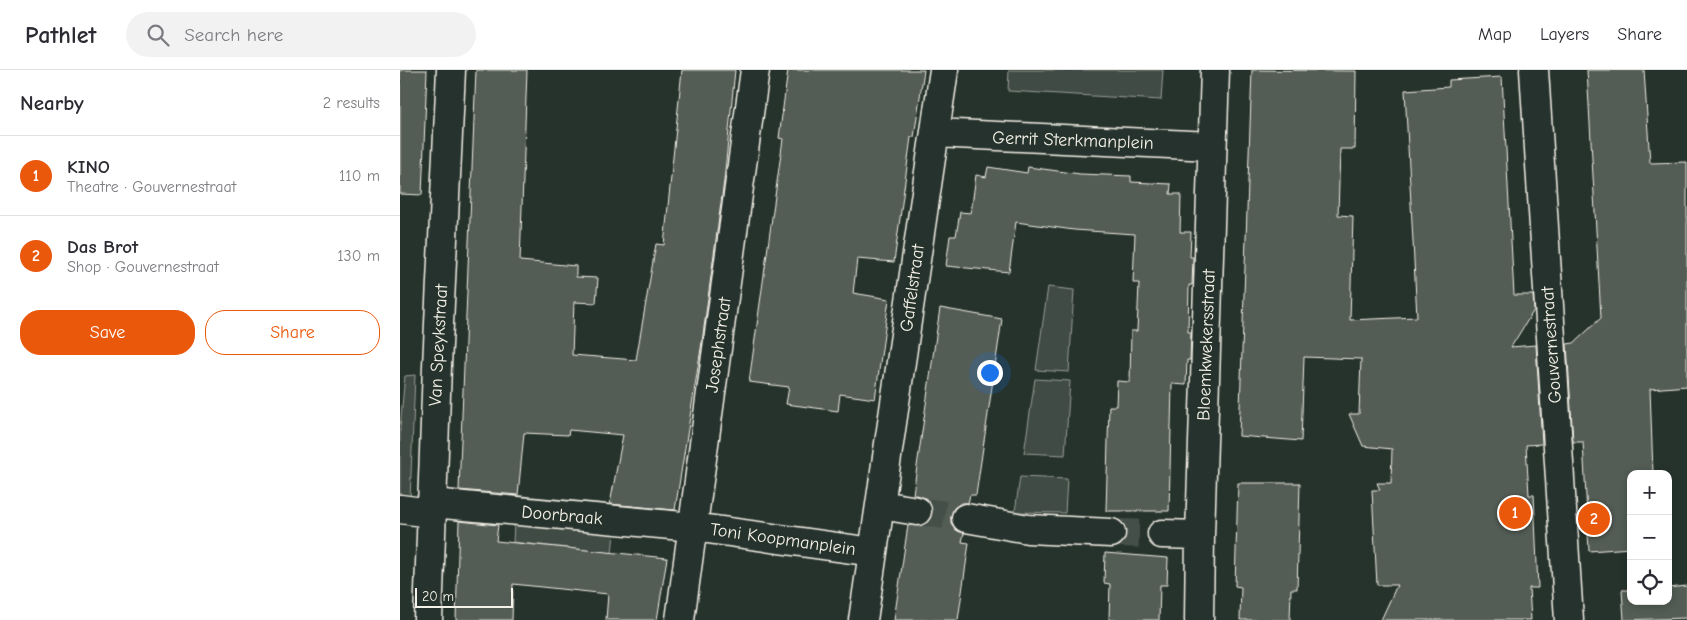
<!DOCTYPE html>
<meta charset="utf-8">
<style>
body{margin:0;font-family:"Comic Neue",sans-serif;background:#f2f2f3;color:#2b2b33}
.controls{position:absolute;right:15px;bottom:15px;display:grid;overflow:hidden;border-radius:10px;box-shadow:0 2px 8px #0003}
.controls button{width:45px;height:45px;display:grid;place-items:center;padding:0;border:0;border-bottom:1px solid #e1e1e2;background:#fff;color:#2b2b33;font:25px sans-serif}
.scale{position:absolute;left:15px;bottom:12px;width:98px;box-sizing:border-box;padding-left:5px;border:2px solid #f4f1e8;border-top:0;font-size:14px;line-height:18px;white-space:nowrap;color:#f4f1e8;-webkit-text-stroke:4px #26332d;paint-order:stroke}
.you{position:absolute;left:589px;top:302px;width:18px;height:18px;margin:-12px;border:4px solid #fff;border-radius:50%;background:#1a73e8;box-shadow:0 0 0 8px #1a73e833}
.badge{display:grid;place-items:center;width:32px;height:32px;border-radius:50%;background:#ea580c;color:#fff;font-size:16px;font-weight:700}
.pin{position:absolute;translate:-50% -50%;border:2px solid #fff;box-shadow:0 1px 5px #0006}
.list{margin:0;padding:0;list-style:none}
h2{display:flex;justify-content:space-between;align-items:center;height:65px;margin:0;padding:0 20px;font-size:21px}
h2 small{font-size:16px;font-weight:400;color:#7c7c81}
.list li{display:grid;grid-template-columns:32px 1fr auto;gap:15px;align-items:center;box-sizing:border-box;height:80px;padding:0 20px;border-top:1px solid #e1e1e2}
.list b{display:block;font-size:19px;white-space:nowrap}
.list p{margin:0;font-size:16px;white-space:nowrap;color:#7c7c81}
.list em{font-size:16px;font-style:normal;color:#7c7c81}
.actions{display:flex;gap:10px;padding:15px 20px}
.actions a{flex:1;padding:11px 0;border:1px solid #ea580c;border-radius:20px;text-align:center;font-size:18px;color:#ea580c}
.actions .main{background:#ea580c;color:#fff}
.icon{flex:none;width:28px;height:28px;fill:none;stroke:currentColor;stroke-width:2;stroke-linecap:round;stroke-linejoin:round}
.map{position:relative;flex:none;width:1287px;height:550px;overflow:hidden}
header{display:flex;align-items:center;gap:30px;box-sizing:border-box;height:70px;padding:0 25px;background:#fff;border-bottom:1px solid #e1e1e2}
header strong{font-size:24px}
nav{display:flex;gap:28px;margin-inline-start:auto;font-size:18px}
.search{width:350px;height:45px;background:#f2f2f3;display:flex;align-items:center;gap:12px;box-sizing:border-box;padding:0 18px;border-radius:28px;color:#7c7c81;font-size:19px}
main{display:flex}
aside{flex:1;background:#fff}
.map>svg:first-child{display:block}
</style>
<header>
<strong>Pathlet</strong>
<div class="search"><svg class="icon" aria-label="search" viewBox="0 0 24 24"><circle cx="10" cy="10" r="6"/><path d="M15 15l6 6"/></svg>Search here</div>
<nav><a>Map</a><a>Layers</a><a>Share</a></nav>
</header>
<main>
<aside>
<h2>Nearby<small>2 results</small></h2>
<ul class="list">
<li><span class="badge">1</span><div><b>KINO</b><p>Theatre · Gouvernestraat</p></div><em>110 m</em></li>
<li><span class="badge">2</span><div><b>Das Brot</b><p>Shop · Gouvernestraat</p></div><em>130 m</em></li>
</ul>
<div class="actions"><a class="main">Save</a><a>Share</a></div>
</aside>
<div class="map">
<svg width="1287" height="550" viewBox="0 0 1287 550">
<rect width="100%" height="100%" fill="#26332d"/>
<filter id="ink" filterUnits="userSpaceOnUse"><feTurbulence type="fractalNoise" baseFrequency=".02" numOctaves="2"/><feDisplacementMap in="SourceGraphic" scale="10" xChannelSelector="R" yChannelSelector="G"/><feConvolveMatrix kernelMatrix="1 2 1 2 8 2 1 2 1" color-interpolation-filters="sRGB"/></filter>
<g filter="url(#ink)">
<path fill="#414b45" stroke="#9a9e96" d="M609,0h154l-2,30 -153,-9z
M648,217l26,3 -5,82 -33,-2z
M15,305l-5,124 -10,-2v-70l5,-51z
M635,309l35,2 -5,74 -41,-2z
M620,407l47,2 -2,34 -50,-1z
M114,453l100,10 -2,20 -99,-11z"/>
<path fill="#525c55" stroke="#f4f1e8" d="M0,0h27l-5,125 -22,-1z
M76,0h51l-7,191 56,5v11l22,1 -2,25 -22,-1 -2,53 64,5 20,-116 8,1 18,-175h53l-11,111 -22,161 -27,168 -65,-6 13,-69 -54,-5 -1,5 -44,-2 -6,62 -59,-5z
M388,0h136l-10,67h-3l-17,125 -37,-3 -4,34 36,6 -14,100 -35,-5 -2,17 -52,-7 3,-17 -40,-5 34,-243 -4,-1z
M852,0l104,1 -1,78h-15l-2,66 15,1 -3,104 67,-3 -12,-227 44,-3v-7l53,-3 12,218h19l1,15 -23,37 25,-2 6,99 -16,1 3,50h5l4,93h-9l2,32h-150l16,-35h-20l-5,-95h8l-3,-7h14l1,-34 -29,-3 -14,-32h10l2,-55 -57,-2 -3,84 -62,-5z
M1187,0h57l6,93 37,-1v224l-37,3 3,85h-22v74l-42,3 -6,-109h-10l-6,-98 7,-1 27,-25z
M588,97l39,6 1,-6 52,7 51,2v6l40,2 -1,10h11l-1,38h11l-1,25h3l-1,28h-3l-1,47h3l-1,28h-3l-1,25 -14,-1 -3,127h-63l3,-105h7l1,-25 13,1 1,-51h6l2,-48h-6l2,-49 -61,-4 -58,-8 -7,50 -63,-6 4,-30h6l4,-24 11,1 5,-38 10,2z
M540,238l62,11 -26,176h-6l-2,8h-7l-7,5 -3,8v7l5,7 8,3 -2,9 7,1 -11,77h-64l14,-95h15l6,-4 3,-8 -1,-8 -4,-6 -14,-5z
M838,413h62l-3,106h-6l-1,31h-50l1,-33 -6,-1z
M59,451l39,4 -2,16 171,17 -10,62h-51l2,-26 -95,-10 -1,36h-56z
M705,483l63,5 -1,27h-7l-1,35h-50l1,-36 -6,-1z
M1287,516v32l-63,2 -2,-30h9v11h37v-13z"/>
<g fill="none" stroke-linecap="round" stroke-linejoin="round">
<path stroke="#455049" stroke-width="28" stroke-dasharray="28 14" stroke-linecap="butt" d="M517,441l49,7
M711,463l51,1"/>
<defs>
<path id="minor" d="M1134,0l35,550
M535,63l277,13
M32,433l261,24 180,25
M481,435l36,6
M0,439l31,4
M566,448l62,11 83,4
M762,464l38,1
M28,550l9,-254 14,-296
M280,550l75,-550
M463,550l81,-550
M799,550l1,-85 15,-465"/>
</defs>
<use href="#minor" stroke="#f4f1e8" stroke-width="31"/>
<use href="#minor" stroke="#26332d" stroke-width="28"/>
</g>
</g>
<g text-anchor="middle" stroke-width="4" stroke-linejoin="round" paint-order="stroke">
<g font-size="18" fill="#f4f1e8" stroke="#26332d">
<text transform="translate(673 70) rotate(2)" y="6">Gerrit Sterkmanplein</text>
<text transform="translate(512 218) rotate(-82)" y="6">Gaffelstraat</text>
<text transform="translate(38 275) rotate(-87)" y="6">Van Speykstraat</text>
<text transform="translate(318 275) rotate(-82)" y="6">Josephstraat</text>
<text transform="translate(806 275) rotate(-88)" y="6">Bloemkwekersstraat</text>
<text transform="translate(1151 275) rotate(-94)" y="6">Gouvernestraat</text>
<text transform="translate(162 445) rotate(5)" y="6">Doorbraak</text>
<text transform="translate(383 469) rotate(8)" y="6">Toni Koopmanplein</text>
</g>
</g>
</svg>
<div class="controls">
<button>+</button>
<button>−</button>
<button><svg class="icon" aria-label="locate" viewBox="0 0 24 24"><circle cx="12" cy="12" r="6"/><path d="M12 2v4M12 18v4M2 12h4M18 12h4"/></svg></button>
</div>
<div class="scale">20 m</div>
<div class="you"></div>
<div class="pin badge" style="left:1115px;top:443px">1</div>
<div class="pin badge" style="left:1194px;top:449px">2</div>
</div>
</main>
